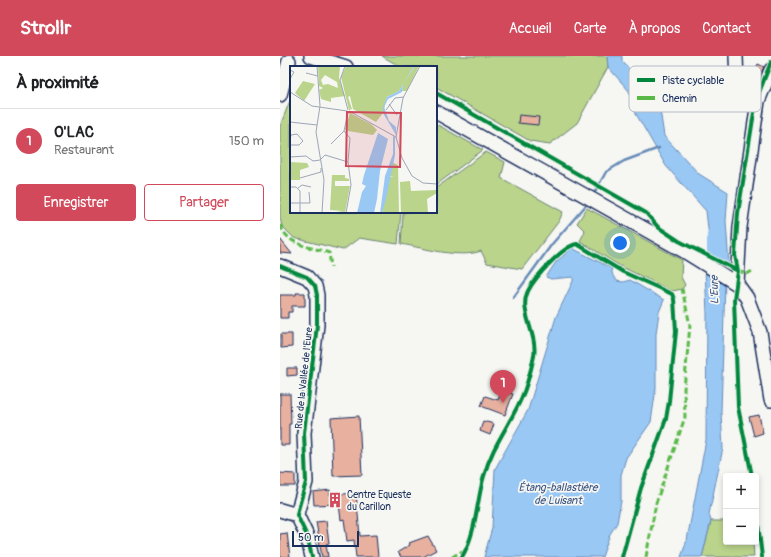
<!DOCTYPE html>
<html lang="fr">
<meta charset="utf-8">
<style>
body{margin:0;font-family:Pangolin,sans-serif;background:#f6f6f6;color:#202124}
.controls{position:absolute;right:12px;bottom:12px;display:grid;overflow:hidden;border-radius:4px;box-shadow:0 2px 6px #0003}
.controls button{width:36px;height:36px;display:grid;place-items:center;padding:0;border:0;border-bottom:1px solid #e0e0e0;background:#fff;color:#202124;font:20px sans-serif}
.scale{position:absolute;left:12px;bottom:10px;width:67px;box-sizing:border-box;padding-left:4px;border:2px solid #1b2f5e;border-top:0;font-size:11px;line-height:14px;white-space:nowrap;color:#1b2f5e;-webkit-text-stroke:3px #f6f6f2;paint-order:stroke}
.you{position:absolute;left:340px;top:187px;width:14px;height:14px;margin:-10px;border:3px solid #fff;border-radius:50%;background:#1a73e8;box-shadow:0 0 0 6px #1a73e833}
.badge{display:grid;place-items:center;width:26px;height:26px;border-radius:50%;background:#d1495b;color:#fff;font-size:13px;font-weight:700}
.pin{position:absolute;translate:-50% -33px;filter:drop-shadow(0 1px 2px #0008)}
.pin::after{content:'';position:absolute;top:21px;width:14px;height:12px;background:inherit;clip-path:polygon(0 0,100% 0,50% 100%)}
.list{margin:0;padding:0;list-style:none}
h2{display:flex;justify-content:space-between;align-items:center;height:52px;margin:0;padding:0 16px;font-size:17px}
h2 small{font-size:13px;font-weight:400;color:#757577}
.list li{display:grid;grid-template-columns:26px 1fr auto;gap:12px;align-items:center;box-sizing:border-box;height:64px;padding:0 16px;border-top:1px solid #e0e0e0}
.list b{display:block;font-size:15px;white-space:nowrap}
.list p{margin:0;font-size:13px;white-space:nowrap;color:#757577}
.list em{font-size:13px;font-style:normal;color:#757577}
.actions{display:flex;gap:8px;padding:12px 16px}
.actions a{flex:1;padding:9px 0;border:1px solid #d1495b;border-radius:4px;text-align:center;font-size:14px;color:#d1495b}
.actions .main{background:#d1495b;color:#fff}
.map{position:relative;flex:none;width:491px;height:501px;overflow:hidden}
header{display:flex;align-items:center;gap:24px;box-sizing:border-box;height:56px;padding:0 20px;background:#d1495b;color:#fff}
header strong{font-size:19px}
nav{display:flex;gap:22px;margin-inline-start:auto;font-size:14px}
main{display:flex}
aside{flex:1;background:#fff}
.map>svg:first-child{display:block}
</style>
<header>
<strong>Strollr</strong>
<nav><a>Accueil</a><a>Carte</a><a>À propos</a><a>Contact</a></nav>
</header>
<main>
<aside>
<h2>À proximité<small></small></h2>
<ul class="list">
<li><span class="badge">1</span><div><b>O'LAC</b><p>Restaurant</p></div><em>150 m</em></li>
</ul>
<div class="actions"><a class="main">Enregistrer</a><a>Partager</a></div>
</aside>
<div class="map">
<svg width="491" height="501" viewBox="0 0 491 501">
<rect width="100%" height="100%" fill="#f6f6f2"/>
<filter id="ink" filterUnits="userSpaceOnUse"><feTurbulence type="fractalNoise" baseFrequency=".025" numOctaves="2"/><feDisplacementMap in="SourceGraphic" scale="8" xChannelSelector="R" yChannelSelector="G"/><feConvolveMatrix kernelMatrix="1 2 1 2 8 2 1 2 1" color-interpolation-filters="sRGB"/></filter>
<g filter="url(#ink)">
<path fill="#bad48b" stroke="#6a8274" d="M102,0h225l1,11 -31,56 -27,21 -20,-3 -94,-54v-20h-35z
M11,42v114h110l-3,32 -39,-6 -16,12 -49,-12 -12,-12 -2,-8v-92z
M156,68l47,26 -47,35z
M206,96l19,10 -4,16 62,34 -4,9 -37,48 -35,-6 -6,-12c-21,8 -57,-3 -80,-7l2,-30 3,-2h30v-24z
M307,152l95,52 -1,17 4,8 -3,4 -10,2 -52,-25 -40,-25 5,-10 -8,-8z
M431,465h13l2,21h27l1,15h-52z"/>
<path fill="#99c8f4" stroke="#678bb8" d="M327,0h15v5l37,42 5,33 35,38 29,18 -2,29 3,44 -18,-10 -5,-44 -40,-45 -30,-52 -7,-23 -21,-24z
M292,192l39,20 2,8 4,5 6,1 7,-2 34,20 -5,12 -3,22v54l-5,34 -25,36 -5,17v26l-4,22 -7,11 -8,23h-118l8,-29 3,-59 33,-59 28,-93 17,-36v-4l-22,2 -5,-2 10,-15z
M425,214l20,11 -4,131 2,36 -14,66 2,7 -9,36h-21l6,-17 19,-100 1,-126z"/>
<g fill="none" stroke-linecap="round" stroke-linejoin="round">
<path stroke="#678bb8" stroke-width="2.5" d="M313,139l13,-23 18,-11 35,-13
M233,242l39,-54 36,-41"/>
<path stroke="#99c8f4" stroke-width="16" d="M435,179v49"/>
</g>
<path fill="#e8b09f" stroke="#1b2f5e" d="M478,8l6,3 -18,37v-17z
M239,59l20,2 -1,8 -20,-2z
M0,183l12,15 -12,-1z
M16,237h9v13h-13v6h-4v6h-8v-23h16z
M1,278h11v13l-11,1z
M7,312h10v7l-10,1z
M222,334l11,4 -8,21 -24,-9 4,-10 13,4z
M0,338h10l1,30h-2v21h-9z
M479,359l4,18 -9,3 -5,-19z
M79,360l3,59 -29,1 -2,-58z
M203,365l11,3 -4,11 -10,-4z
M0,417l15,1v12h-15z
M50,434v5l26,-2 4,43 16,-1 2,22h-22l-2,-17 -7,1 -3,-22 -3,1 -2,-16 -25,1 -1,-13z
M46,465l3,22 -3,1 2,13h-6l-6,-35z
M7,477l3,24h-10v-23z
M148,480l8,14 -13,7h-22l-3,-5 12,-7 -1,-2z"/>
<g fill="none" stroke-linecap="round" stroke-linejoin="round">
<defs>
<path id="minor" d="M31,0l35,11
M456,0l1,27
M0,39l9,-34
M156,56l248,139 53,33 10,14 13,34 11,68
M0,210l27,11 8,9 2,9v30l-13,108 2,49 -8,28 -1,5 10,21 5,21
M457,228l3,-57 18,-126 13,-31
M0,454l17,5"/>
</defs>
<use href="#minor" stroke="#1b2f5e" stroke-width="16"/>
<use href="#minor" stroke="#f6f6f2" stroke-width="13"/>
<path stroke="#58b947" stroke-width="3" stroke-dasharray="6 3" stroke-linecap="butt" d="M0,169c9,22 30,21 49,28l2,14
M458,215l9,3 7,-4
M172,501l12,-7
M366,501l10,-54 29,-86 -1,-28 6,-64 -8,-36"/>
<defs>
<path id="cycleway" d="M156,37l210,120 12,14 21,14 59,30
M0,210l27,11 8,9 2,9v30l-13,108 2,49 -8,28 -1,5 10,21 5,21
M472,420l-14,-69 -4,-108 4,-28 -3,-16 3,-42 18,-113 15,-38
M476,451l6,50
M182,501c15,-26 14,-54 22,-81 8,-30 25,-50 37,-77 6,-13 10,-29 13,-43 4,-22 -16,-45 -6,-65 7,-14 35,-45 49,-47l46,28 49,22 2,5 2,32 -7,70 -3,18 -25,69 -19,69"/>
</defs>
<use href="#cycleway" stroke="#f6f6f2" stroke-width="6"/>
<use href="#cycleway" stroke="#00873e" stroke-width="4"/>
</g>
</g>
<defs>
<symbol id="building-bare" viewBox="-9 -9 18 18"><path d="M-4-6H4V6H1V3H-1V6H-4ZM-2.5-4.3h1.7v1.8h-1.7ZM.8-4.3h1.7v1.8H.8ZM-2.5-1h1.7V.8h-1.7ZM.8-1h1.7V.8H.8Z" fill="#d1495b" stroke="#f6f6f2" stroke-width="2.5" paint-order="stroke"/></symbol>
</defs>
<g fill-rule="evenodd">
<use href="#building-bare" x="44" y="433" width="22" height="22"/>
</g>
<g text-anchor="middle" stroke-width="3.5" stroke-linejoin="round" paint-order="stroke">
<g font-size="10" fill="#1b2f5e" stroke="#f6f6f2">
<text transform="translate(23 322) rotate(-84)" y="4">Rue de la Vallée de l'Eure</text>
</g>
<g font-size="10" fill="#1b2f5e" stroke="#f6f6f2" text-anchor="start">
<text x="67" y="442">Centre Equeste<tspan x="67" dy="12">du Carillon</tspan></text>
</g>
<g font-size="11" font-style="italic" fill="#3a5584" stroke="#f6f6f2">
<text transform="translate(434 234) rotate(-91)" y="4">L'Eure</text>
<text x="278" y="435">Étang-ballastière<tspan x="278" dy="13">de Luisant</tspan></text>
</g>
</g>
<g transform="translate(10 10)">
<rect width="147" height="147" fill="#f6f6f2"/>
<path d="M28,0h22l-1,12 6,18 -14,2v4l-10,-3 -2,-9 4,-2 -4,-2zM35,9l12,7 1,6 -10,-4 -5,1 -2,-5zM56,0h68l-15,25 -12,6 -4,16 -7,9 -23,-13 -3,-13 -2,1 4,12 -3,1 -8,-33zM125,0h4l-12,25h-5l1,-7zM13,15l12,3 -11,17 -9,-8zM60,47l21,11 6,6 -4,5 -25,-4 -3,-2zM0,96l17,1 2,4 -9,3v10h-10zM103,97l5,2 1,48h-17l7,-36h5l-5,-1zM42,109h13v3l4,1v2h-14v5h15l-5,27h-15l13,-2 -13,-1zM120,115l1,10 26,-1v3l-10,6 1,14h-27l-1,-31z" fill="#bad48b" fill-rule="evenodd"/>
<path d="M124,0h1l-12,18 -1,8 -14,7 -4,8 5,14 7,6v8l-13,-22v-6l4,-10 12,-6zM88,67l10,6 -8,32 -3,28 -3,14h-17l5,-21 4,-6 -4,-2 2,-9zM103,70l2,1v18l-9,44 -4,14h-2l5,-37 8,-22z" fill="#99c8f4"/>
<path fill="none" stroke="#9ea6b7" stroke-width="1" d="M27,0l3,40 -4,26 8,48 -2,33M55,0l-5,14 8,30M0,4l4,2 -4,7M16,7l12,3M0,26l22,14 35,5M99,38l8,11M96,44l9,-12 9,-1M59,45l47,26 6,21 10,18 11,7 14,1M0,56l27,3M54,65l6,7 -2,24 3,23 -5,28M54,65l4,-19M106,71l7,-39 17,-32M0,74l1,-5 6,-1 6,7 -4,4h-9M41,78l13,-13M0,91l16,-1 7,5 7,-1M30,94l5,-5 23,7M10,112l21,-6v-4M0,121h6l4,4v22M8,122l4,-3 9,2M0,137h20l-1,-11"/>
<path fill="#d1495b" fill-opacity="0.15" stroke="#d1495b" stroke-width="2" d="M57,46l54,1 -1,54 -54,-1z"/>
<rect width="147" height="147" fill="none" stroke="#1b2f5e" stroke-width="2"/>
</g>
<rect x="349" y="10" width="132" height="46" rx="6" fill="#f6f6f2" stroke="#b4bac6" stroke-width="1"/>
<rect x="357" y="22" width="18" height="4" fill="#00873e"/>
<rect x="357" y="40" width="18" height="4" fill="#58b947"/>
<g font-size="11" fill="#1b2f5e">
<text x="382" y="28">Piste cyclable</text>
<text x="382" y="46">Chemin</text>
</g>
</svg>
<div class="controls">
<button>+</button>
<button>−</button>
</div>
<div class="scale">50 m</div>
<div class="you"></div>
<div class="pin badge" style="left:223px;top:347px">1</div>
</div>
</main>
